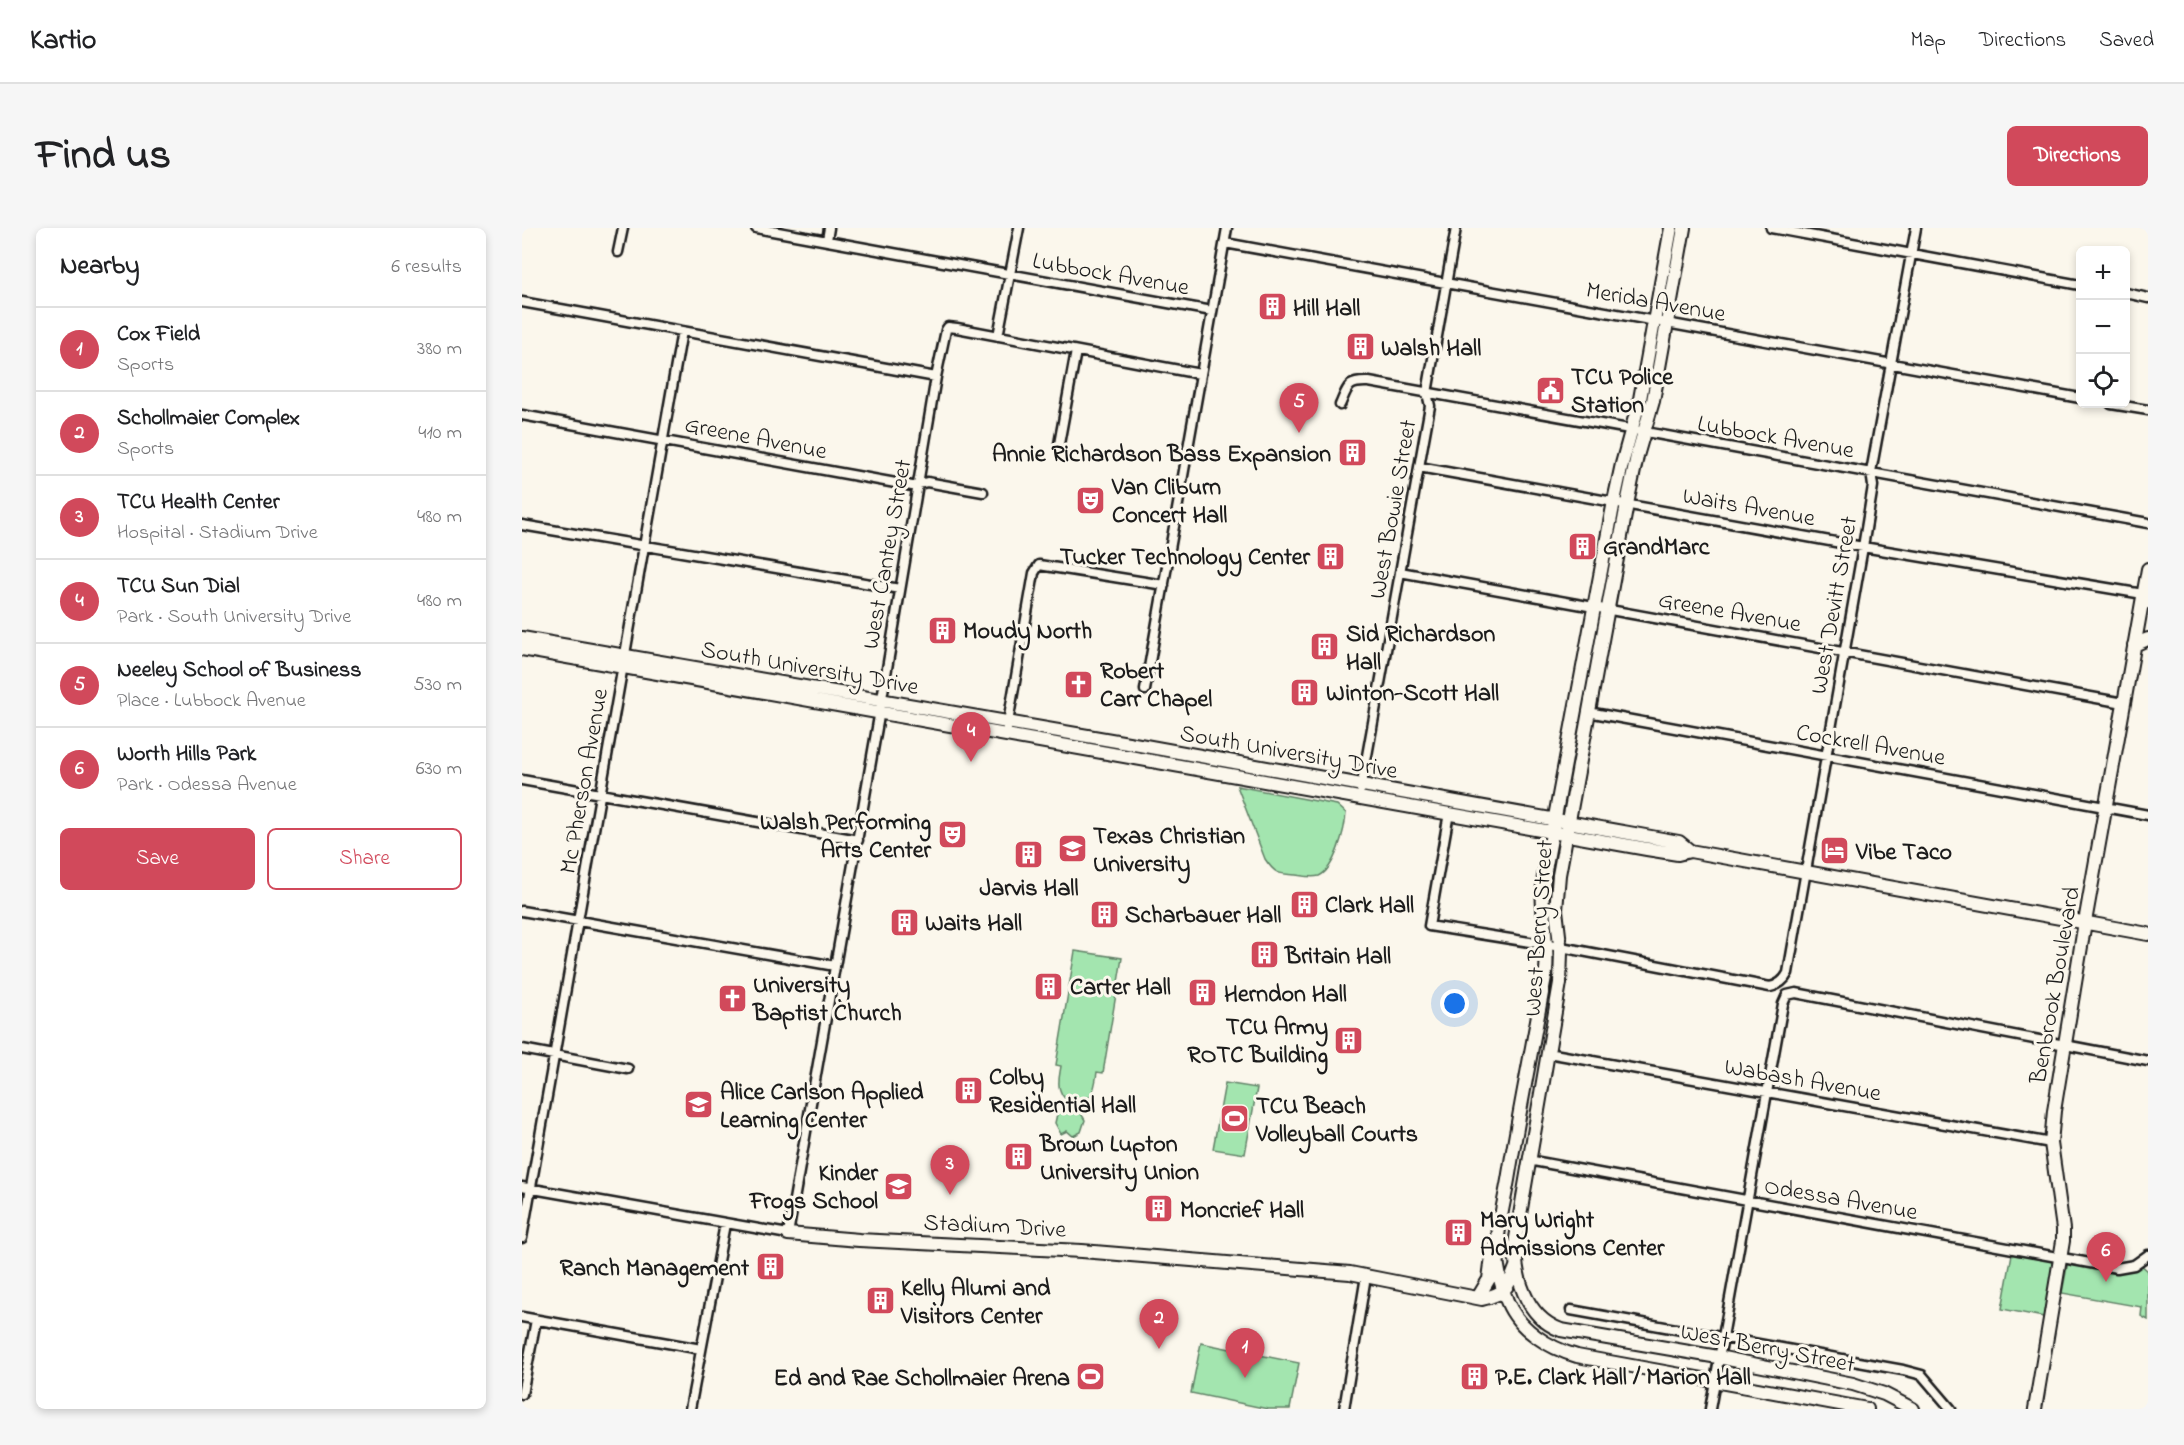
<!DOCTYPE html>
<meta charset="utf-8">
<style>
body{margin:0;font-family:"Indie Flower",sans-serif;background:#f6f6f6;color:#202124}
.controls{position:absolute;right:18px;top:18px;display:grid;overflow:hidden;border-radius:9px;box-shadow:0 3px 9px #0003}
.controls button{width:54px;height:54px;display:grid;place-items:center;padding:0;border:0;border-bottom:2px solid #e0e0e0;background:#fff;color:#202124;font:30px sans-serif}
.you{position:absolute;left:933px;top:776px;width:21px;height:21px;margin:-15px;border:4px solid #fff;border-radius:50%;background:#1a73e8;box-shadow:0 0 0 9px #1a73e833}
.badge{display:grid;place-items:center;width:39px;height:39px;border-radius:50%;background:#d1495b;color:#fff;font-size:20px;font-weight:700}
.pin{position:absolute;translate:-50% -50px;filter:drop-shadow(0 2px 3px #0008)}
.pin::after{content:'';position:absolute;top:32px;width:21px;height:18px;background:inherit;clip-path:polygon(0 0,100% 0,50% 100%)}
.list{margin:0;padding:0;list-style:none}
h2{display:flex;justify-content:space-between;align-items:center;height:78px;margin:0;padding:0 24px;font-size:26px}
h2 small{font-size:20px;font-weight:400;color:#757577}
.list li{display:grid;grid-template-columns:39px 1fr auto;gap:18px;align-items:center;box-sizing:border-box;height:84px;padding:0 24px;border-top:2px solid #e0e0e0}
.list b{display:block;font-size:22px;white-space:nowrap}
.list p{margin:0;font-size:20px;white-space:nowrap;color:#757577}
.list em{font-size:20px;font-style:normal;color:#757577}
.actions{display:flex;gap:12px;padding:18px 24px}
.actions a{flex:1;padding:14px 0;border:2px solid #d1495b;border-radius:9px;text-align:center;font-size:21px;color:#d1495b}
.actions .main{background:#d1495b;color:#fff}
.icon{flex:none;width:33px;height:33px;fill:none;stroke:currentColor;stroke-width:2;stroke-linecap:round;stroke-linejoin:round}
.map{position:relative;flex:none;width:1626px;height:1181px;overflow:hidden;border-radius:9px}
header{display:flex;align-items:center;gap:36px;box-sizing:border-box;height:84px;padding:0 30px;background:#fff;border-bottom:2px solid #e0e0e0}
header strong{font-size:28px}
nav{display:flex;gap:33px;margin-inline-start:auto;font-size:21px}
.intro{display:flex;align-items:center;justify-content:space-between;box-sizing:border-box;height:144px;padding:0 36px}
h1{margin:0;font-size:42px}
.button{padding:15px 27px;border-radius:9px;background:#d1495b;color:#fff;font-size:21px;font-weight:700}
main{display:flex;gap:36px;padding:0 36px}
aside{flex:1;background:#fff;border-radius:9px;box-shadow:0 3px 9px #0003}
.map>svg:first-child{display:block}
</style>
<header>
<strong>Kartio</strong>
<nav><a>Map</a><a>Directions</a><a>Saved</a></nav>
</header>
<div class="intro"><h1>Find us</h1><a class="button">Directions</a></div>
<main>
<aside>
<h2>Nearby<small>6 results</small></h2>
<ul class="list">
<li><span class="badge">1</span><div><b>Cox Field</b><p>Sports</p></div><em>380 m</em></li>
<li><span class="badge">2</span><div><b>Schollmaier Complex</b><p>Sports</p></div><em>410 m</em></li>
<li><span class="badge">3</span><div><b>TCU Health Center</b><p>Hospital · Stadium Drive</p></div><em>480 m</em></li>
<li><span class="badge">4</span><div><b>TCU Sun Dial</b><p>Park · South University Drive</p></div><em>480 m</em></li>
<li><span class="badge">5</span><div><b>Neeley School of Business</b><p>Place · Lubbock Avenue</p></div><em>530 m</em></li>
<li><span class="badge">6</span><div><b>Worth Hills Park</b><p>Park · Odessa Avenue</p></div><em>630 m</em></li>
</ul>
<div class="actions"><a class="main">Save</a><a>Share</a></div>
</aside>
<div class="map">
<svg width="1626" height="1181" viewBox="0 0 1626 1181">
<rect width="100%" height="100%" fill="#fbf7ec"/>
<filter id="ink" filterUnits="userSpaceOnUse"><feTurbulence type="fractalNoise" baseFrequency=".0167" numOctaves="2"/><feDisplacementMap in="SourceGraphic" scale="12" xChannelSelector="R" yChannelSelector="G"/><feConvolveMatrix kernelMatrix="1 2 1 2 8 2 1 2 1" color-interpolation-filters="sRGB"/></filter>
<g filter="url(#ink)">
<path fill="#a3e5af" stroke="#608066" stroke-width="1.5" d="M715,558l100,19 9,8c-1,16 -11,56 -27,63 -7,2 -16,0 -23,-1 -18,-1 -21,-1 -31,-16z
M553,723l47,7 -19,115 -6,-1c-1,7 -2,17 -6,23 -9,12 -27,9 -31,-5 -3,-7 0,-16 1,-24l-5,-1z
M703,855l32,5 -12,66 -32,-5z
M546,879l11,3 6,10 -4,12 -8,4 -6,-5 -6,3 -6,-11 2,-9z
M1490,1026l42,7 -10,56 -42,-8z
M1546,1034c24,4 49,14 73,3l7,6v49l-7,-4 1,-9 -80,-14z
M679,1115l98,20 -9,46h-22l-77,-16z"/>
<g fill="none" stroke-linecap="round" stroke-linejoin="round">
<defs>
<path id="street" d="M234,0l456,83
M1249,0l309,57
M305,12l2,-12
M703,15l855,155
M96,24l5,-24
M1604,65l22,5
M0,74l414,75
M476,108l21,-108
M1589,176l37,6
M818,177c8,-18 7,-24 29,-23l779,141
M0,187l390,71 15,-4 56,10
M537,216l17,-93
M897,239l444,80 280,47 5,10
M0,297l378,64
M878,344l724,131
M623,462l82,-462
M1066,484l560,103
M484,506l28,-161 5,-8 125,20
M0,552l336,60
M839,561l69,-383 -3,-13 29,-165
M927,585l-20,113 132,21 209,40c9,-2 14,-6 18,-14l75,-426 10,-61 -2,-14 45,-244
M0,683l313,55
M0,821l106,20
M1026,825l503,90
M1006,932l589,108 17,-3 14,-10
M0,959l266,47 90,-512 58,-345 10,-47 2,-3 9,1 243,46
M0,1010l160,-907
M1049,1082l332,60 19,5 29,34
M0,1089l179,32
M0,1166l14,-74
M168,1181l35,-185
M822,1181l22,-133
M1188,1181l73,-405 4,-9 9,-2 352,68"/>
<path id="secondary" d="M1149,0l-31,171 -18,65 -8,37 -70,375c-5,32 5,64 2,95 -12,68 -26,136 -37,203 -4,26 -12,52 -12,78 0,16 4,34 10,49 12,29 42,47 70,55l290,53
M1162,0l-31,173 -16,55 -10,48 -68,371 -3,35 5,42 -1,31 -44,255c-3,36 9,79 45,92l157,27 135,27 31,10 29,15
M0,410l612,106 545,98 11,9
M1612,417l14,-6
M0,421l1125,200 31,5 12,-3 458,83
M266,1006l71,6 223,11 268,22 132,26c22,-5 26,-10 34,-32
M958,1066l9,-15 3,-23
M1513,1181l28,-168v-12l-12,-86 3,-32 31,-189 63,-353"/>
</defs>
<use href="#street" stroke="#1c1c1c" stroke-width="13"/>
<use href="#secondary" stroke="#1c1c1c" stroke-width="16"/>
<use href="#street" stroke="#fbf7ec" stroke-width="8"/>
<use href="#secondary" stroke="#fbf7ec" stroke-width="12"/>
</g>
</g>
<defs>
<symbol id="building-square" viewBox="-11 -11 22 22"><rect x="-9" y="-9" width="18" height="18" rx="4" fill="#d1495b" stroke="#fbf7ec"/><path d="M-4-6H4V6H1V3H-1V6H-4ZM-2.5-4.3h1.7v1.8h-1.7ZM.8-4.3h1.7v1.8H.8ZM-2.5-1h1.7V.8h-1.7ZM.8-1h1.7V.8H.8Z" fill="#fff"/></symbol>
<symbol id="civic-square" viewBox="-11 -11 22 22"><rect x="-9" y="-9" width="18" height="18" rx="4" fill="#d1495b" stroke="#fbf7ec"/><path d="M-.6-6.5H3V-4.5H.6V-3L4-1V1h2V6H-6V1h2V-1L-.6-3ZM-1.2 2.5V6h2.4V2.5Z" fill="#fff"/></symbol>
<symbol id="theatre-square" viewBox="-11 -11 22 22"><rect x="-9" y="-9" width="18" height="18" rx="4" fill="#d1495b" stroke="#fbf7ec"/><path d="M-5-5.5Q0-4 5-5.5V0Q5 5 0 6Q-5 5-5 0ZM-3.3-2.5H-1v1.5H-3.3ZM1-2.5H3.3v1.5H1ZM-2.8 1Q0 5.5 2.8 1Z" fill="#fff"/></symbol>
<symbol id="church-square" viewBox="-11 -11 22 22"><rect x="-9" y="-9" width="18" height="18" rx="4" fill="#d1495b" stroke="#fbf7ec"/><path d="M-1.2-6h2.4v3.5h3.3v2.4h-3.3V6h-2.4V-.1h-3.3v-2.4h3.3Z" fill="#fff"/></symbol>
<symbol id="university-square" viewBox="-11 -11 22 22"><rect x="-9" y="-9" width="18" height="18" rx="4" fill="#d1495b" stroke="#fbf7ec"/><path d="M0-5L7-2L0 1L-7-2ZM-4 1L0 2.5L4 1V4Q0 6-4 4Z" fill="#fff"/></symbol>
<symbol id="hotel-square" viewBox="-11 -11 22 22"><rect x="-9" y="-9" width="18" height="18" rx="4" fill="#d1495b" stroke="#fbf7ec"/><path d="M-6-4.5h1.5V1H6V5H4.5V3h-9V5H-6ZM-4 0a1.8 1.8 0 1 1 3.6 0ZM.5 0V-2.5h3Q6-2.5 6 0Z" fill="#fff"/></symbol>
<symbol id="school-square" viewBox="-11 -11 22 22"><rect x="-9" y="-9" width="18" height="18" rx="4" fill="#d1495b" stroke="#fbf7ec"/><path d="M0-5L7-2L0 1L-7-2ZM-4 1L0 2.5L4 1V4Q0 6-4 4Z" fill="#fff"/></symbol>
<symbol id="stadium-square" viewBox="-11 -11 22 22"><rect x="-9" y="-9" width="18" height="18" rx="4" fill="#d1495b" stroke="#fbf7ec"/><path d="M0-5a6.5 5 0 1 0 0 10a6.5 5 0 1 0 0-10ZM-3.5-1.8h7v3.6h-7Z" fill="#fff"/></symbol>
</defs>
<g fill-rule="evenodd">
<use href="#building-square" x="734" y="62" width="33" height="33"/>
<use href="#building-square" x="822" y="102" width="33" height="33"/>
<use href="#civic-square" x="1012" y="146" width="33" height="33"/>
<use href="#building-square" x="814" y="208" width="33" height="33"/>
<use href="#theatre-square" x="552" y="256" width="33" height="33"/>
<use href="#building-square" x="1044" y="302" width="33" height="33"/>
<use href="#building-square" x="792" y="312" width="33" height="33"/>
<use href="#building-square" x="404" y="386" width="33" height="33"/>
<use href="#building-square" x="786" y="402" width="33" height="33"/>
<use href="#church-square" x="540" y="440" width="33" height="33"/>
<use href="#building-square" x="766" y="448" width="33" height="33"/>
<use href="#theatre-square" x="414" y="590" width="33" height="33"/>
<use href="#university-square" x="534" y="604" width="33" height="33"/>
<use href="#hotel-square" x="1296" y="606" width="33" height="33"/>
<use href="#building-square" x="490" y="610" width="33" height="33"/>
<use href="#building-square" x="766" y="660" width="33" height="33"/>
<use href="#building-square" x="566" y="670" width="33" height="33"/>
<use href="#building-square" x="366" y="678" width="33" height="33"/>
<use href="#building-square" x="726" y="710" width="33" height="33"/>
<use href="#building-square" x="510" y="742" width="33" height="33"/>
<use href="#building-square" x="664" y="748" width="33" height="33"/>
<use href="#church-square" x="194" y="754" width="33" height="33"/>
<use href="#building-square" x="810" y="796" width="33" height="33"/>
<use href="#building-square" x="430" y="846" width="33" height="33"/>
<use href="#school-square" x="160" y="860" width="33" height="33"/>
<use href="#stadium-square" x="696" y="874" width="33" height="33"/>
<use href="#building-square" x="480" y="912" width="33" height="33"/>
<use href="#school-square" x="360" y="942" width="33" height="33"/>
<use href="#building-square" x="620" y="964" width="33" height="33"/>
<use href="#building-square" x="920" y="988" width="33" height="33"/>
<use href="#building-square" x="232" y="1022" width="33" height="33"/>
<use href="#building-square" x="342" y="1056" width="33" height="33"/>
<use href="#building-square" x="936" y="1132" width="33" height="33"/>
<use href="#stadium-square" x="552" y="1132" width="33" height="33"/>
</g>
<g text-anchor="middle" stroke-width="6" stroke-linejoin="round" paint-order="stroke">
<g font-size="24" fill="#1c1c1c" stroke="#fbf7ec">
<text transform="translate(589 45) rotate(10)" y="8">Lubbock Avenue</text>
<text transform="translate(1134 73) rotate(10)" y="8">Merida Avenue</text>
<text transform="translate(1254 208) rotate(10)" y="8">Lubbock Avenue</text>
<text transform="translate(234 209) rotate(11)" y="8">Greene Avenue</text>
<text transform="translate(1227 278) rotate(10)" y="8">Waits Avenue</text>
<text transform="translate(870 281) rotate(-80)" y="8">West Bowie Street</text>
<text transform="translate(364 326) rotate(-80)" y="8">West Cantey Street</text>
<text transform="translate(1311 377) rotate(-80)" y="8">West Devitt Street</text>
<text transform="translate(1208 383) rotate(10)" y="8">Greene Avenue</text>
<text transform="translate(288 439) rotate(10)" y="8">South University Drive</text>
<text transform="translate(1349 516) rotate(10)" y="8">Cockrell Avenue</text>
<text transform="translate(767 523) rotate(10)" y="8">South University Drive</text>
<text transform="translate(61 553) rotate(-80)" y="8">Mc Pherson Avenue</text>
<text transform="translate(1016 700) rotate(-86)" y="8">West Berry Street</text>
<text transform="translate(1532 757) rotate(-80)" y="8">Benbrook Boulevard</text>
<text transform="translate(1281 851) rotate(10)" y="8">Wabash Avenue</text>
<text transform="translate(1319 970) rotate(10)" y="8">Odessa Avenue</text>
<text transform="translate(473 997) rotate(3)" y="8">Stadium Drive</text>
<text transform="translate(1246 1119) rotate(11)" y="8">West Berry Street</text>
</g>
<g font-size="24" font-weight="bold" fill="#1c1c1c" stroke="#fbf7ec" text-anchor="start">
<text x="771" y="87">Hill Hall</text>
<text x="859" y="127">Walsh Hall</text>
<text x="1049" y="156">TCU Police<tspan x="1049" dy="28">Station</tspan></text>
<text x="809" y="233" text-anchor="end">Annie Richardson Bass Expansion</text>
<text x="590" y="266">Van Cliburn<tspan x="590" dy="28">Concert Hall</tspan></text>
<text x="1081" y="326">GrandMarc</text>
<text x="788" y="336" text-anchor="end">Tucker Technology Center</text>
<text x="441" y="410">Moudy North</text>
<text x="824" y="413">Sid Richardson<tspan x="824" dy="28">Hall</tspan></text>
<text x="578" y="450">Robert<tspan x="578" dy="28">Carr Chapel</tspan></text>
<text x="804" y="472">Winton-Scott Hall</text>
<text x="409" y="601" text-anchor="end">Walsh Performing<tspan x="409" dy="28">Arts Center</tspan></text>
<text x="571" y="615">Texas Christian<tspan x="571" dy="28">University</tspan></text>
<text x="1334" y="631">Vibe Taco</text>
<text x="507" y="667" text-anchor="middle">Jarvis Hall</text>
<text x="803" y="684">Clark Hall</text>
<text x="603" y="694">Scharbauer Hall</text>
<text x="403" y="702">Waits Hall</text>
<text x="763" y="735">Britain Hall</text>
<text x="231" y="764">University<tspan x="231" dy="28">Baptist Church</tspan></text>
<text x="548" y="766">Carter Hall</text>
<text x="702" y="773">Herndon Hall</text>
<text x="806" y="806" text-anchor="end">TCU Army<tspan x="806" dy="28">ROTC Building</tspan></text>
<text x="467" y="856">Colby<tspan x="467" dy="28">Residential Hall</tspan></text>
<text x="198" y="871">Alice Carlson Applied<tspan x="198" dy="28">Learning Center</tspan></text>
<text x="734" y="885">TCU Beach<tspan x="734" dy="28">Volleyball Courts</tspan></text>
<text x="518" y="923">Brown Lupton<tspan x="518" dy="28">University Union</tspan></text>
<text x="356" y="952" text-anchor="end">Kinder<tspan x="356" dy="28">Frogs School</tspan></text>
<text x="658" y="989">Moncrief Hall</text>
<text x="958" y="999">Mary Wright<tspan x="958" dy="28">Admissions Center</tspan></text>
<text x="227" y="1047" text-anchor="end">Ranch Management</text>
<text x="379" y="1067">Kelly Alumi and<tspan x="379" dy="28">Visitors Center</tspan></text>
<text x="973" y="1156">P.E. Clark Hall / Marion Hall</text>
<text x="548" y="1157" text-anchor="end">Ed and Rae Schollmaier Arena</text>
</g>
</g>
</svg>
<div class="controls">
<button>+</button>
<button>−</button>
<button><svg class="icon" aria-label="locate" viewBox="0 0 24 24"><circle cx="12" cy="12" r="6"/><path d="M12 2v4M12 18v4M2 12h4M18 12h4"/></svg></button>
</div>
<div class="you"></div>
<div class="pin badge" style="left:723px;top:1150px">1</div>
<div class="pin badge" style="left:637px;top:1121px">2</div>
<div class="pin badge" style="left:428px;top:967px">3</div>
<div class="pin badge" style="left:449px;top:534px">4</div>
<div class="pin badge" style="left:777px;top:205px">5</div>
<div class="pin badge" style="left:1584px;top:1054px">6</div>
</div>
</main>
